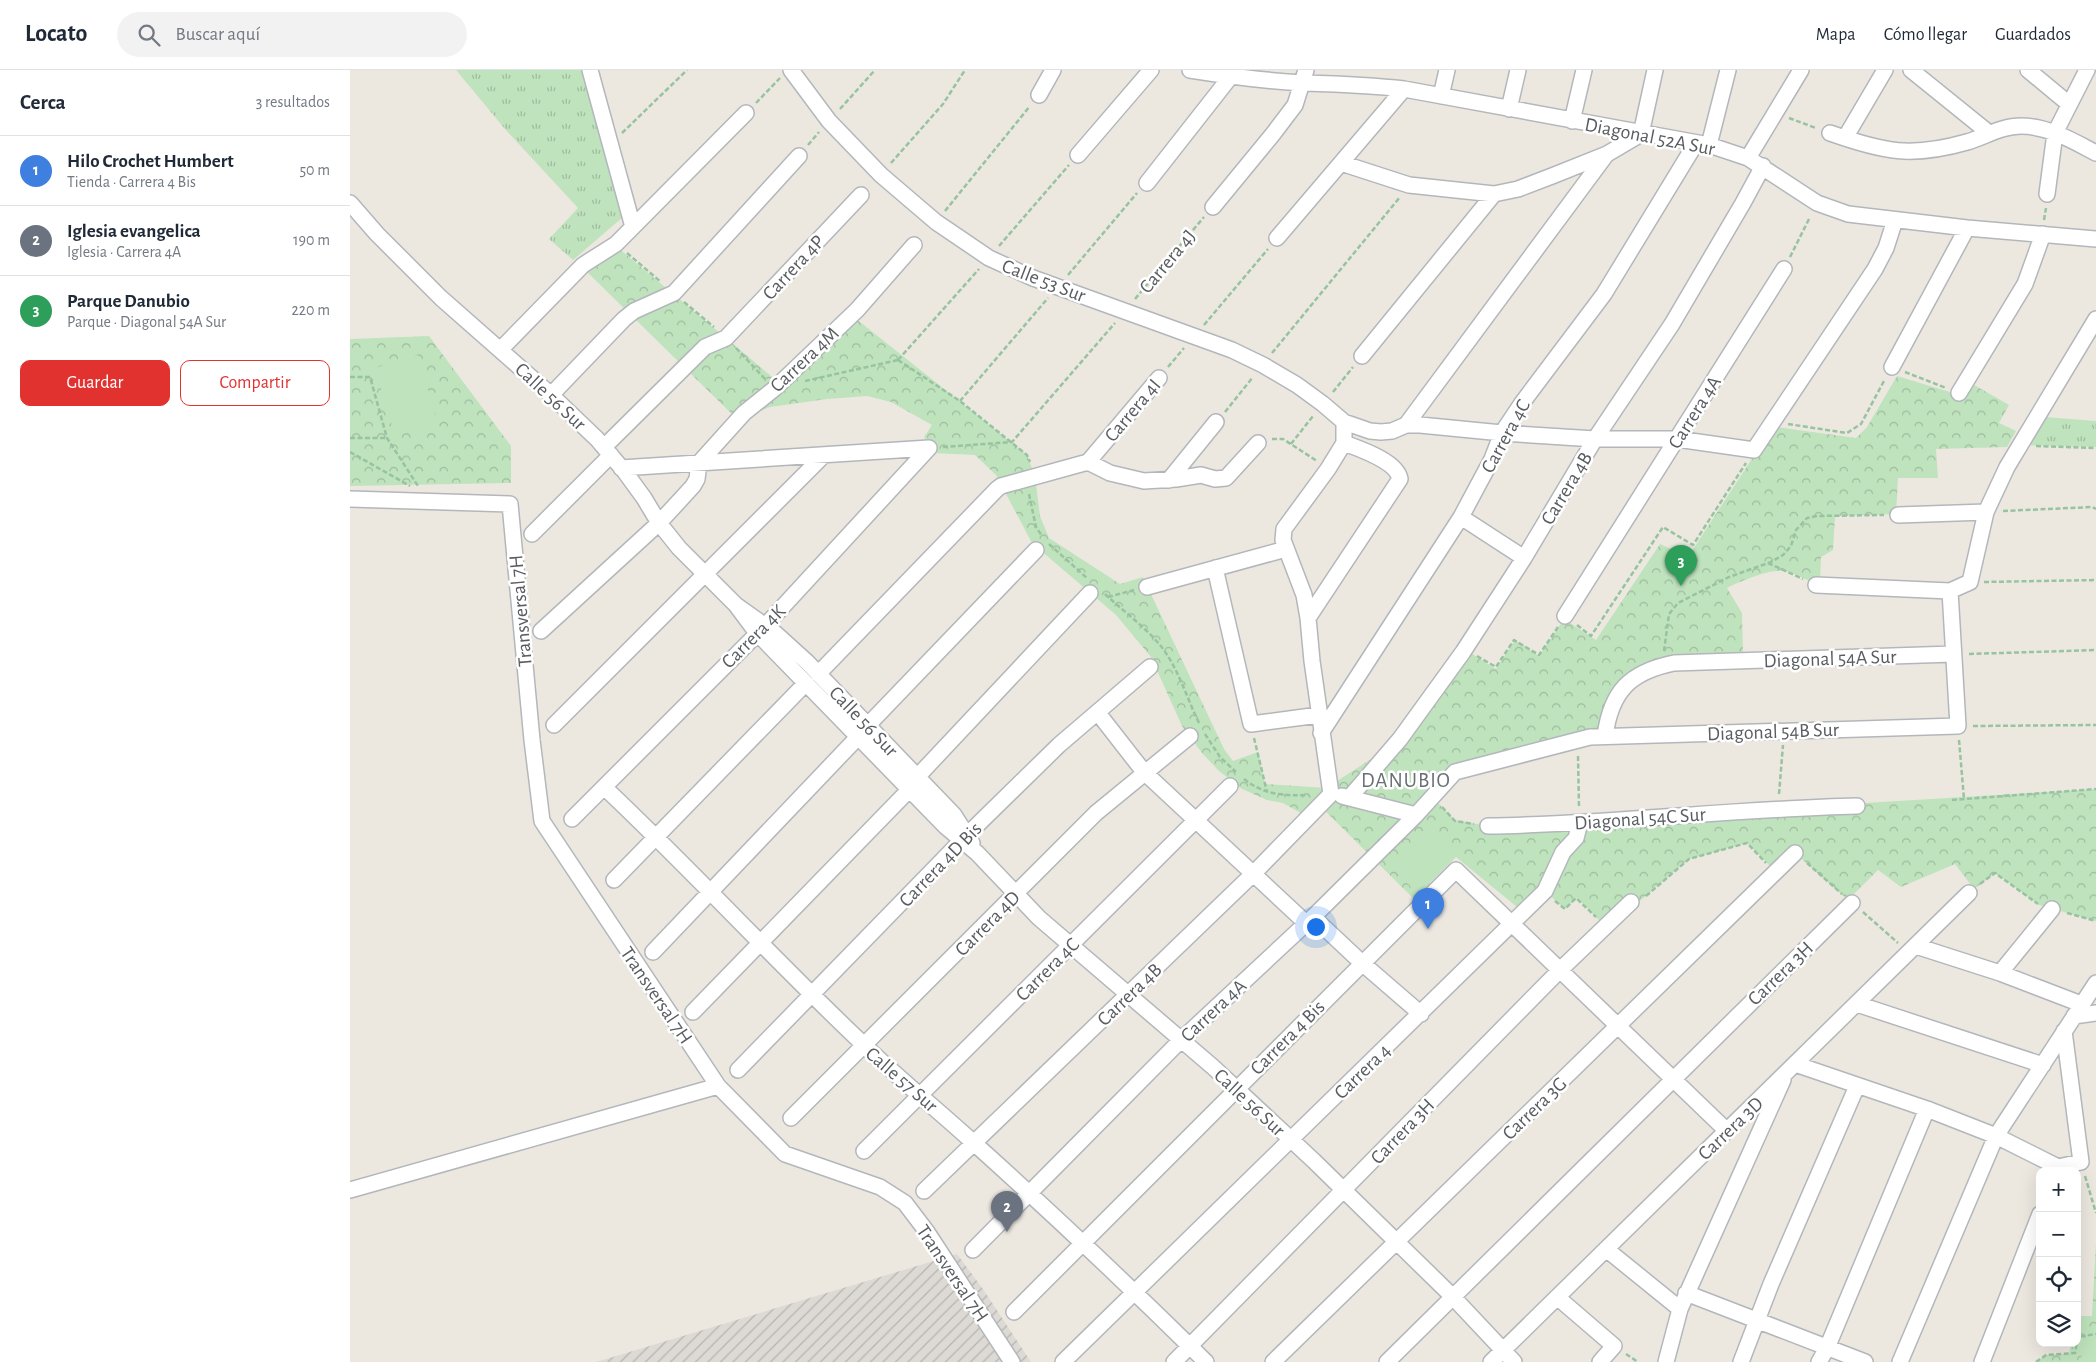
<!DOCTYPE html>
<html lang="es">
<meta charset="utf-8">
<style>
body{margin:0;font-family:"Alegreya Sans",sans-serif;background:#f2f2f3;color:#1f2937}
.controls{position:absolute;right:15px;bottom:15px;display:grid;overflow:hidden;border-radius:10px;box-shadow:0 5px 20px #0002}
.controls button{width:45px;height:45px;display:grid;place-items:center;padding:0;border:0;border-bottom:1px solid #e0e1e3;background:#fff;color:#1f2937;font:25px sans-serif}
.you{position:absolute;left:965px;top:856px;width:18px;height:18px;margin:-12px;border:4px solid #fff;border-radius:50%;background:#1a73e8;box-shadow:0 0 0 8px #1a73e833}
.badge{display:grid;place-items:center;width:32px;height:32px;border-radius:50%;background:#e23230;color:#fff;font-size:16px;font-weight:700}
.pin{position:absolute;translate:-50% -41px;filter:drop-shadow(0 1px 2px #0008)}
.pin::after{content:'';position:absolute;top:26px;width:18px;height:15px;background:inherit;clip-path:polygon(0 0,100% 0,50% 100%)}
.list{margin:0;padding:0;list-style:none}
h2{display:flex;justify-content:space-between;align-items:center;height:65px;margin:0;padding:0 20px;font-size:21px}
h2 small{font-size:16px;font-weight:400;color:#747a83}
.list li{display:grid;grid-template-columns:32px 1fr auto;gap:15px;align-items:center;box-sizing:border-box;height:70px;padding:0 20px;border-top:1px solid #e0e1e3}
.list b{display:block;font-size:19px;white-space:nowrap}
.list p{margin:0;font-size:16px;white-space:nowrap;color:#747a83}
.list em{font-size:16px;font-style:normal;color:#747a83}
.actions{display:flex;gap:10px;padding:15px 20px}
.actions a{flex:1;padding:11px 0;border:1px solid #e23230;border-radius:10px;text-align:center;font-size:18px;color:#e23230}
.actions .main{background:#e23230;color:#fff}
.icon{flex:none;width:28px;height:28px;fill:none;stroke:currentColor;stroke-width:2;stroke-linecap:round;stroke-linejoin:round}
.map{position:relative;flex:none;width:1746px;height:1292px;overflow:hidden}
header{display:flex;align-items:center;gap:30px;box-sizing:border-box;height:70px;padding:0 25px;background:#fff;border-bottom:1px solid #e0e1e3}
header strong{font-size:24px}
nav{display:flex;gap:28px;margin-inline-start:auto;font-size:18px}
.search{width:350px;height:45px;background:#f2f2f3;display:flex;align-items:center;gap:12px;box-sizing:border-box;padding:0 18px;border-radius:28px;color:#747a83;font-size:19px}
main{display:flex}
aside{flex:1;background:#fff}
.map>svg:first-child{display:block}
</style>
<header>
<strong>Locato</strong>
<div class="search"><svg class="icon" aria-label="search" viewBox="0 0 24 24"><circle cx="10" cy="10" r="6"/><path d="M15 15l6 6"/></svg>Buscar aquí</div>
<nav><a>Mapa</a><a>Cómo llegar</a><a>Guardados</a></nav>
</header>
<main>
<aside>
<h2>Cerca<small>3 resultados</small></h2>
<ul class="list">
<li><span class="badge" style="background:#3f7fe0">1</span><div><b>Hilo Crochet Humbert</b><p>Tienda · Carrera 4 Bis</p></div><em>50 m</em></li>
<li><span class="badge" style="background:#6b7280">2</span><div><b>Iglesia evangelica</b><p>Iglesia · Carrera 4A</p></div><em>190 m</em></li>
<li><span class="badge" style="background:#2e9e5b">3</span><div><b>Parque Danubio</b><p>Parque · Diagonal 54A Sur</p></div><em>220 m</em></li>
</ul>
<div class="actions"><a class="main">Guardar</a><a>Compartir</a></div>
</aside>
<div class="map">
<svg width="1746" height="1292" viewBox="0 0 1746 1292">
<defs>
<pattern id="industrial-furrows" width="10" height="10" patternUnits="userSpaceOnUse" patternTransform="scale(1.25)"><rect width="10" height="10" fill="#dddad5"/><path d="M-1 1l2-2M0 10L10 0M9 11l2-2" fill="none" stroke="#b6b4b0"/></pattern>
<pattern id="grass-tufts" width="24" height="20" patternUnits="userSpaceOnUse" patternTransform="scale(1.25)"><rect width="24" height="20" fill="#bfe3bd"/><path d="M3 7l-1-3M5 7V3M7 7l1-3M15 17l-1-3M17 17v-4M19 17l1-3" fill="none" stroke="#9ebb9d"/></pattern>
<pattern id="forest-crowns" width="20" height="18" patternUnits="userSpaceOnUse" patternTransform="scale(1.25)"><rect width="20" height="18" fill="#bfe3bd"/><path d="M2 6a3 3 0 1 1 6 0M12 15a3 3 0 1 1 6 0" fill="none" stroke="#9ebb9d"/></pattern>
</defs>
<rect width="100%" height="100%" fill="#ece8e0"/>
<path fill="url(#industrial-furrows)" d="M607,1184l26,35 48,73h-435z"/>
<path fill="url(#grass-tufts)" d="M106,0h125l42,147 -50,43 -24,-21 29,-31 -73,-79z
M1695,347l51,4v26l-69,-2z"/>
<path fill="url(#forest-crowns)" d="M267,177l166,139 72,-68 172,137 8,21 5,40 9,22 71,46 23,-7 81,172 9,12 25,-9 7,32 61,4 75,-48 65,-90 30,19 19,-29 24,16 25,-37 32,21 64,-96 28,13 69,-106 20,-24 79,11 11,-11 30,-51 63,19 9,-13 40,23 -10,18 17,8 -9,16 -71,2 2,29h-40l-2,36 -61,2 -2,34 -12,7 -1,27c-13,-2 -24,-12 -37,-13 -14,-2 -44,11 -56,17l15,25 1,40c-50,3 -117,-3 -139,53 -3,7 -4,16 -5,23l-136,32 -14,7 -19,21 3,9 22,22 33,6 608,-37v132l-57,-16 -44,-32 -21,16 -19,-25 -54,23 -23,-17 -30,30 -52,-46 -18,20 -31,-31 -58,16 -55,47 -33,16 -24,-24 -12,11 -26,-23 -22,21 -61,-50 -42,42 -97,-96 -13,12 -21,-12 -16,-3 -25,-11 -23,-18 -17,-18 -20,-27 -31,-69 -35,-42 -84,-72 -36,-68 -21,-20 -42,-2 -9,-16 8,-12 -41,-23 -24,-6 -40,3 -57,8 -32,13 -154,-151z
M79,266l82,110v37l-161,3v-147z
M1746,1172v120h-60l10,-7 23,-1 2,-11h6v-27h15z"/>
<path fill="#bfe3bd" d="M68,285l20,69 -43,12 -20,-68z
M1076,758l27,26 -38,37 -26,-27z
M1746,1272v20h-13l-4,-15z"/>
<g fill="none" stroke-linecap="round" stroke-linejoin="round">
<defs>
<path id="minor" d="M240,0l43,157
M441,0l38,51 52,54 55,47 53,36 44,20 199,72 31,15 34,20 26,19 21,18 26,9 11,1 11,-1 14,-6h14l82,8 93,6h82l77,11 121,-181 11,-21 9,-28
M840,0c38,6 76,11 114,13 34,1 66,2 100,6l305,56 39,13 69,45 31,11 119,14 129,11
M1561,0l78,63
M1678,0l41,34
M689,25l14,-25
M1091,26l6,-26
M1159,39l9,-39
M1222,51l12,-51
M1480,63c54,19 81,25 137,9 18,-5 34,-16 54,-16 27,0 52,15 75,27
M1495,68l40,-68
M1359,75l19,-75
M728,85l73,-85
M1398,88l53,-88
M991,93l68,22 85,9 24,-5 34,-13 55,-22 34,-20 14,-64
M797,113l84,-107 1,-6
M1697,124l8,-61 32,-63
M0,133l27,31 64,64 110,97 46,44 28,33 19,26 15,25 20,25 57,57 39,28 32,29 147,153 18,28
M863,137l60,-73 22,-29 11,-35
M927,168l127,-149
M151,279l82,-84 33,-21 130,-131
M1012,286l132,-162
M1542,297l75,-139
M1609,323l66,-109 18,-50
M201,325l73,-76 10,-8 40,-18 125,-137
M1056,355l200,-270
M254,377l101,-100 21,-9 135,-143
M738,392l22,11 34,8 32,-2 25,-4 14,4 11,-1 32,-35
M271,398l308,-20
M819,410l47,-58
M0,429l160,5 22,236 10,81 176,265 67,68 95,33 25,16 22,29 85,130
M1548,445l88,-3
M1111,447l63,41
M182,464l79,-79
M865,498l36,156 68,-9
M1466,515l134,6 20,-9 16,-70 21,-45 89,-148
M797,517l139,-38
M386,535l21,28 188,193 32,27 62,65 174,149 101,94 138,135 62,66
M1215,546l219,-347
M958,548l92,-139c-3,-18 -40,-30 -56,-36
M191,561l118,-108 34,-37 4,-7 2,-16 45,-50 30,-24 83,-79 57,-65
M468,604l179,-185 4,-3 87,-24 71,-84
M748,643l46,59 162,151
M204,655l270,-270
M518,655l168,-175
M971,663l140,-216 31,-58 10,-26 20,-30 82,-109 92,-151
M1255,666c6,-45 25,-64 69,-73l279,-9
M568,706l172,-183
M255,718c88,83 170,173 258,256 36,35 75,66 112,100 79,71 156,144 231,218
M981,724l-19,-133 -4,-43 -4,-23 -21,-55 1,-11 44,-60 16,-26v-21
M992,726l74,19
M1000,727l50,-58 63,-87 61,-94 71,-119 77,-115 71,-121 20,-37
M222,749l193,-193 164,-178
M1138,756c123,-2 245,-17 369,-20
M264,810l192,-197
M963,847l49,46 59,51
M1566,876l84,27 81,31
M303,882l205,-215
M1650,903l52,-64
M1507,934l186,61
M343,942l216,-222
M1724,946l22,-3
M1445,994l132,45 69,27 62,31 23,-5 -17,-131
M388,1000l229,-235 92,-90 91,-78
M441,1048l305,-305 94,-77
M514,1081l366,-365
M0,1120l368,-104
M574,1121l329,-317 78,-80
M1256,1179l74,60
M623,1180l208,-210 132,-123 103,-102 39,-43 135,-35 368,-11 -8,-135
M1336,1223l179,69
M1207,1227l57,49 -14,16
M664,1242l442,-442 271,261
M713,1292l482,-471 18,-39 13,-14 4,-15
M824,1292l386,-392 71,-68
M923,1292l522,-509
M1037,1292l465,-459
M1141,1292l478,-469
M1316,1292l14,-53 103,-229
M1391,1292l30,-78 86,-198
M1469,1292l8,-14 100,-239
M1550,1292l96,-226 100,-153
M1632,1292l58,-148"/>
</defs>
<use href="#minor" stroke="#b3b7bb" stroke-width="18"/>
<path stroke="#97c3a1" stroke-width="2.5" stroke-dasharray="5 2.5" stroke-linecap="butt" d="M406,33l24,-25
M490,39l35,-39
M1439,48l27,10
M272,63l65,-63
M458,75l11,-13
M541,93l52,-59 22,-34
M595,141l85,-105
M1694,150l2,-12
M649,176l70,-81
M277,183l34,29
M1440,187l20,-40
M718,205l69,-82
M785,229l69,-82
M334,232l30,25
M854,255l64,-76
M386,278l29,31
M922,283l128,-156
M548,290l81,-91
M548,290l62,41 67,54 3,7
M818,297l16,-19
M1555,302l41,16
M0,307h20l17,61 31,48
M455,311l93,-21
M983,322l20,-25
M610,331l88,-103
M875,342l28,-35
M1438,354l59,9 14,-9 24,-45
M0,368h37
M922,369h11l34,22
M941,374l22,-28
M1686,376l60,2
M593,377l69,-5 103,-119
M0,382l60,34
M679,424l7,33 6,9
M1653,441l89,-4 4,2
M699,474l39,35
M1418,493l35,16
M1634,512l112,-2
M755,524c18,17 39,32 55,51 18,22 27,54 40,80
M758,527l26,-7
M1227,555l14,11 72,-109 30,18 53,-82
M1314,581l5,-37 9,-11 51,-26 42,-15 12,-7 8,-9 5,-16 11,-12 10,-2 67,-1
M1619,584l127,-4
M1127,586l19,11 18,-27 25,15 19,-28
M1623,656l123,-1
M855,664l15,23 16,15
M904,668l13,54
M1609,670l5,59
M1228,686l1,52
M894,709c20,16 40,17 65,16
M1429,724l4,-49
M1602,730l144,-11
M1092,737l13,14 19,3
M1457,793l35,31
M1630,814l15,-11 43,31
M1296,826l43,-37 58,-16 19,20
M1205,831l10,8 11,-11 20,19
M1513,842l35,31
M1717,843l29,8
M1735,1106l11,37
M1276,1284l12,8
M1686,1292l10,-7 29,-2 3,-16 18,-3"/>
<use href="#minor" stroke="#fff" stroke-width="15"/>
</g>
<g text-anchor="middle" stroke-width="5" stroke-linejoin="round" paint-order="stroke">
<g font-size="20" fill="#595d61" stroke="#fff">
<text transform="translate(1300 66) rotate(11)" y="7">Diagonal 52A Sur</text>
<text transform="translate(817 191) rotate(-50)" y="7">Carrera 4J</text>
<text transform="translate(443 197) rotate(-47)" y="7">Carrera 4P</text>
<text transform="translate(694 210) rotate(21)" y="7">Calle 53 Sur</text>
<text transform="translate(454 289) rotate(-43)" y="7">Carrera 4M</text>
<text transform="translate(201 326) rotate(43)" y="7">Calle 56 Sur</text>
<text transform="translate(782 340) rotate(-50)" y="7">Carrera 4I</text>
<text transform="translate(1344 342) rotate(-58)" y="7">Carrera 4A</text>
<text transform="translate(1155 366) rotate(-61)" y="7">Carrera 4C</text>
<text transform="translate(1216 418) rotate(-59)" y="7">Carrera 4B</text>
<text transform="translate(170 541) rotate(-95)" y="7">Transversal 7H</text>
<text transform="translate(403 566) rotate(-45)" y="7">Carrera 4K</text>
<text transform="translate(1480 588) rotate(-2)" y="7">Diagonal 54A Sur</text>
<text transform="translate(514 651) rotate(46)" y="7">Calle 56 Sur</text>
<text transform="translate(1423 661) rotate(-2)" y="7">Diagonal 54B Sur</text>
<text transform="translate(1290 748) rotate(-4)" y="7">Diagonal 54C Sur</text>
<text transform="translate(590 794) rotate(-46)" y="7">Carrera 4D Bis</text>
<text transform="translate(637 853) rotate(-45)" y="7">Carrera 4D</text>
<text transform="translate(697 899) rotate(-45)" y="7">Carrera 4C</text>
<text transform="translate(1430 903) rotate(-44)" y="7">Carrera 3H</text>
<text transform="translate(779 924) rotate(-44)" y="7">Carrera 4B</text>
<text transform="translate(307 925) rotate(56)" y="7">Transversal 7H</text>
<text transform="translate(863 940) rotate(-43)" y="7">Carrera 4A</text>
<text transform="translate(937 967) rotate(-45)" y="7">Carrera 4 Bis</text>
<text transform="translate(1012 1001) rotate(-44)" y="7">Carrera 4</text>
<text transform="translate(552 1009) rotate(41)" y="7">Calle 57 Sur</text>
<text transform="translate(900 1032) rotate(43)" y="7">Calle 56 Sur</text>
<text transform="translate(1184 1038) rotate(-44)" y="7">Carrera 3G</text>
<text transform="translate(1380 1058) rotate(-44)" y="7">Carrera 3D</text>
<text transform="translate(1052 1061) rotate(-46)" y="7">Carrera 3H</text>
<text transform="translate(603 1203) rotate(56)" y="7">Transversal 7H</text>
</g>
<g font-size="21" letter-spacing="1" fill="#6a6f73" stroke="#fff">
<text x="1056" y="717">DANUBIO</text>
</g>
</g>
</svg>
<div class="controls">
<button>+</button>
<button>−</button>
<button><svg class="icon" aria-label="locate" viewBox="0 0 24 24"><circle cx="12" cy="12" r="6"/><path d="M12 2v4M12 18v4M2 12h4M18 12h4"/></svg></button>
<button><svg class="icon" aria-label="layers" viewBox="0 0 24 24"><path d="M12 4l9 5-9 5-9-5zM3 14l9 5 9-5"/></svg></button>
</div>
<div class="you"></div>
<div class="pin badge" style="left:1078px;top:859px;background:#3f7fe0">1</div>
<div class="pin badge" style="left:657px;top:1162px;background:#6b7280">2</div>
<div class="pin badge" style="left:1331px;top:516px;background:#2e9e5b">3</div>
</div>
</main>
